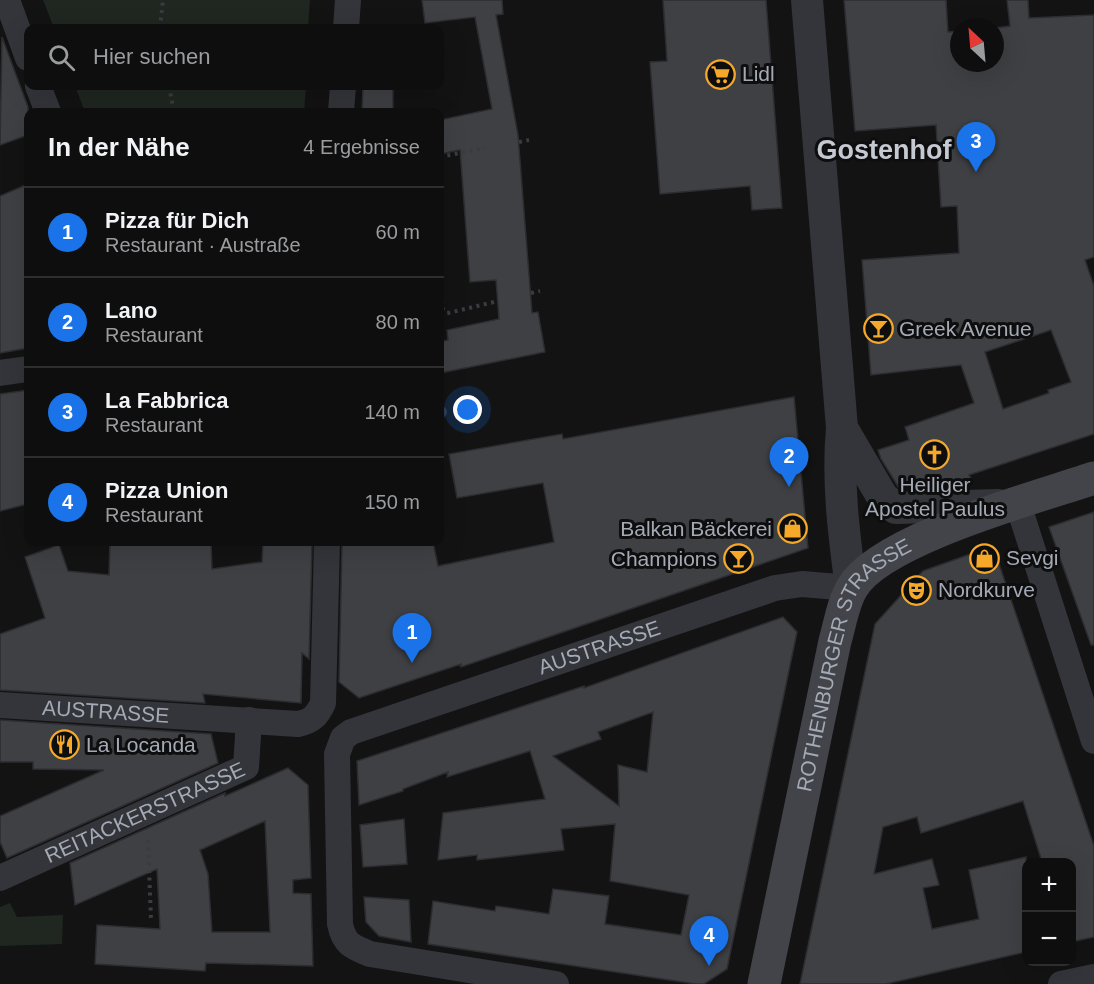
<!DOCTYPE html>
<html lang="de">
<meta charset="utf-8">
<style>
body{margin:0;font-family:Helvetica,sans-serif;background:#171718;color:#f1f3f6}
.controls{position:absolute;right:18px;bottom:18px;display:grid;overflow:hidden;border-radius:12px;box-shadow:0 6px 24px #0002}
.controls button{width:54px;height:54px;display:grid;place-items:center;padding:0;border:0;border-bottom:2px solid #2e2e2f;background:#0e0e0f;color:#f1f3f6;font:30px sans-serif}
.compass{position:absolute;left:950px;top:18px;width:54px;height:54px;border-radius:50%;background:#0e0e0f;box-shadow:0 6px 24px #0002;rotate:334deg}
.you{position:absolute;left:468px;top:410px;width:21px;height:21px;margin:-15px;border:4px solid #fff;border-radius:50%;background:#1a73e8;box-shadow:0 0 0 9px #1a73e833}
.badge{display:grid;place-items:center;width:39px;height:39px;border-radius:50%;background:#1a73e8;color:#fff;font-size:20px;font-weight:700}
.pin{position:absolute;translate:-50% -50px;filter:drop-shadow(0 2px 3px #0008)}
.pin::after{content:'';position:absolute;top:32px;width:21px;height:18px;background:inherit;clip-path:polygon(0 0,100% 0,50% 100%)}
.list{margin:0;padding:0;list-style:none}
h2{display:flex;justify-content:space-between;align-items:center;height:78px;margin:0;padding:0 24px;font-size:26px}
h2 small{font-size:20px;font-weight:400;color:#9b9c9e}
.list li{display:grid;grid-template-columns:39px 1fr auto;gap:18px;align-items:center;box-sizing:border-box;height:90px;padding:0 24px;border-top:2px solid #2e2e2f}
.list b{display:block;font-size:22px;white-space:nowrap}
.list p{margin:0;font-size:20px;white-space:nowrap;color:#9b9c9e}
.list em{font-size:20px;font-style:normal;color:#9b9c9e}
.icon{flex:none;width:33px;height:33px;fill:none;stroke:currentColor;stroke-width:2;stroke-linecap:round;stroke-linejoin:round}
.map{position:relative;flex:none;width:1094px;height:984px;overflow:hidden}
.search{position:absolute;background:#0e0e0f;box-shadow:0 6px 24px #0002;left:24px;top:24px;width:420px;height:66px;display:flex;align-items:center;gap:15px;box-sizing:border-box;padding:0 21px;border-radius:12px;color:#9b9c9e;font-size:22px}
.panel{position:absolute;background:#0e0e0f;box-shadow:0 6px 24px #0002;left:24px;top:108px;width:420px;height:438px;border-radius:12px}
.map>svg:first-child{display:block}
</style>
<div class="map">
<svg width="1094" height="984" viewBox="0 0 1094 984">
<rect width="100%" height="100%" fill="#131314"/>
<path fill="#1f2720" d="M43,0h267l-2,28h-254z
M75,86h231l-2,26h-219z
M10,903l7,14 46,-2 -1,29 -62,2v-39z"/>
<path fill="#3f4044" stroke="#2d2d31" stroke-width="1.5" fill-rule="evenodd" d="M422,0h80l1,14 -7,1 22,120 14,178 6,-1 7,40 -105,21v-31l8,-2 -1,-10 52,-11 -3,-39 -26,2 -10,-132 -20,4v-34l52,-11 -17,-92 -50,6z
M663,0h103l16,208 -30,2 -2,-24 -90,8 -10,-132 17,-1z
M844,0h102l2,32 11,-1v32h36v-35l15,-2 -3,-26h21l1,18 65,-3v242l-9,3 9,26v148l-125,41 2,3 -31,11h-15l-3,-9 -23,8 -18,-29 -3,-9 31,-10 -4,-13 69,-24 -13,-38 -90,10 -9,-115 97,-7 -2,-47 -16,1 -5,-82 -81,6zM1051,330l20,52 -23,8 1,3 -46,16 -18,-57z
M2,37l26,70v28l-28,10z
M363,86h30v26h-31z
M28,184v164l-28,5v-157z
M28,390v114l-28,7v-117z
M794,397l14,151 -347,119v-3l-102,34 -20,-16 3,-137 2,-3h89l5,24 116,-24 -11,-59 -86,15 -8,-44 113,-20 1,5z
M1094,512v133h-3l-42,-118z
M110,542h101l1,27 50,-7 1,-19 49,1 -3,115 -7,-6 -1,50 -98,-9 2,9 -205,-13v-56l45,-16 -20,-61 34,-12 9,26 41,4z
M993,546l101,300v91l-23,5v-80h-29l-19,-61 -102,32 -4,-16 -34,10 -9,47 58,-15 7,26 -16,3 9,41 47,-10 -10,-49 57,-13v95l-140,32h-86l75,-360 48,-53z
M783,617l14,15 -70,337 -23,15h-8l-268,-40 5,-43 62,10 1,-5 53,8 4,-25 56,7 -4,28 76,11 8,-40 -79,-14 5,-57 -54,5 3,21 -87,10v-5l-39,5 5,-47 102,-14 -15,-48 -83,26 1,-5 -45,17v2l-44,14 -2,-44 227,-75v2zM653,712l-6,60 -29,-7 1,41 -66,-50 48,-17 -3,-7z
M0,720l211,14 7,29 -211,95 -7,-16v-26l104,-46 -71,-1v-7h-33z
M288,768l20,17 3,93 -18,2v13l18,1 2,72 -107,-3 -1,8 -110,-7 2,-39 63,4 -3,-60 -82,36 -5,-42 155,-70v3zM265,821l5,111h-58l-4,-58 -8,-24z
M404,819l3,45 -44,3 -3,-42z
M364,897l45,3 2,42 -32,-6 -13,-14z"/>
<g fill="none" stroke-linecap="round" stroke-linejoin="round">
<path stroke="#3a3c41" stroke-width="4" stroke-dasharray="3 4.5" stroke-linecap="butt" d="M160,28l3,-28
M169,86l5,26
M519,142l10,-2
M440,157l45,-9
M440,270l3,43
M531,293l9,-2
M440,315l58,-14
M148,840l3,80"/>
<path stroke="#34353a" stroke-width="12" d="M440,413l1,-1"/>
<g stroke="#34353a" stroke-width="26">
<path d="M7,0l21,58"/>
<path d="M346,28l2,-28"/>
<path d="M38,86l10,26"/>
<path d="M341,112l2,-26"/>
<path d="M0,373l28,-4"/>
<path d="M1018,504l76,237"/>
<path id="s1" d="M0,705l298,19c14,-3 19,-8 25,-21l4,-161"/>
<path id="s2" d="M0,878l246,-111 3,-47"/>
<path id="s3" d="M556,984l-186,-30c-18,-7 -26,-10 -30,-30l-3,-170 6,-16 8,-6 424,-144 27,-4 49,4"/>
<path d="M1061,984l33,-7"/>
</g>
<path stroke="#34353a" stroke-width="32" d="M807,0l35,428c-5,54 2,107 9,160
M842,428l41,70 13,10 102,-3"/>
<path stroke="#42444a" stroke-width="33" id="s4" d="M764,984l71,-343c5,-17 8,-38 17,-53 28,-49 186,-91 242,-110"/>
</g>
<defs>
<symbol id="supermarket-ring" viewBox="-11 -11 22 22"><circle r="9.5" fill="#0e0e0f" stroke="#f6a929" stroke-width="1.5"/><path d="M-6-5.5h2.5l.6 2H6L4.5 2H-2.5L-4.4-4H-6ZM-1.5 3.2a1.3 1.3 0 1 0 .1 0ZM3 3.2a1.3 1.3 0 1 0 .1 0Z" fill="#f6a929"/></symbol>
<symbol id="bar-ring" viewBox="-11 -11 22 22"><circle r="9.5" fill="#0e0e0f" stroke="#f6a929" stroke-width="1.5"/><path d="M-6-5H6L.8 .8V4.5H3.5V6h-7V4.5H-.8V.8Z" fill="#f6a929"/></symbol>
<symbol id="church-ring" viewBox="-11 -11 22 22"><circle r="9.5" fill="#0e0e0f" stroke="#f6a929" stroke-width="1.5"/><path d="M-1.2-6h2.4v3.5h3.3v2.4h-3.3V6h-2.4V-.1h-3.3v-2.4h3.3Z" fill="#f6a929"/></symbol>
<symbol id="shop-ring" viewBox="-11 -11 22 22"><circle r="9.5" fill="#0e0e0f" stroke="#f6a929" stroke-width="1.5"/><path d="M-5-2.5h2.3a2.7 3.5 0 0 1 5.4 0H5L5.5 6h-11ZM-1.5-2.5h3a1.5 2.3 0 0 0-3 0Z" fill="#f6a929"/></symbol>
<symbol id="theatre-ring" viewBox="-11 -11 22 22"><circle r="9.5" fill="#0e0e0f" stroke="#f6a929" stroke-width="1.5"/><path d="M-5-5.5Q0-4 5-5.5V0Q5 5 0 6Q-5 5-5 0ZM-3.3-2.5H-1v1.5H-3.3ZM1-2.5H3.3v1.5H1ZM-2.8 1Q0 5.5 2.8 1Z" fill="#f6a929"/></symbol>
<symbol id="restaurant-ring" viewBox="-11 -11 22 22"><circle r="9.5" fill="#0e0e0f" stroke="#f6a929" stroke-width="1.5"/><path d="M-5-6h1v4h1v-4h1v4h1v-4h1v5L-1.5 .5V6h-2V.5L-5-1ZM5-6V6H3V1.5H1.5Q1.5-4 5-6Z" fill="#f6a929"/></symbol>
</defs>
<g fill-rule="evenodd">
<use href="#supermarket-ring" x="704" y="58" width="33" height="33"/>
<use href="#bar-ring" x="862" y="312" width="33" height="33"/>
<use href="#church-ring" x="918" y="438" width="33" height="33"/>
<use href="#shop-ring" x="776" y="512" width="33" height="33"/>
<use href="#shop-ring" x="968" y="542" width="33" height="33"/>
<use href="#bar-ring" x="722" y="542" width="33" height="33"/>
<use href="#theatre-ring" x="900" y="574" width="33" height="33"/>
<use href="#restaurant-ring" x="48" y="728" width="33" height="33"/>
</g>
<g text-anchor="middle" stroke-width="6" stroke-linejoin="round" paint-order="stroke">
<g font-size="21" fill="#a4aab5" stroke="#0e0e0f" text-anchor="start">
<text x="742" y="81">Lidl</text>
<text x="899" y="336">Greek Avenue</text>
<text x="935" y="492" text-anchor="middle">Heiliger<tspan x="935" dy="24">Apostel Paulus</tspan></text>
<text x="772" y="536" text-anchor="end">Balkan Bäckerei</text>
<text x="1006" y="565">Sevgi</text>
<text x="717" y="566" text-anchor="end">Champions</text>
<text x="938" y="597">Nordkurve</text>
<text x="86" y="752">La Locanda</text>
</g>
<g font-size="21" fill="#a4aab5" stroke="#0e0e0f">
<text dy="7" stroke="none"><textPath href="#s3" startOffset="693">AUSTRASSE</textPath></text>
<text dy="7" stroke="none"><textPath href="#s4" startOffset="338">ROTHENBURGER STRASSE</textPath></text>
<text dy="7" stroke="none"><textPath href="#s1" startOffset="106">AUSTRASSE</textPath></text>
<text dy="7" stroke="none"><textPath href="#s2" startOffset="159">REITACKERSTRASSE</textPath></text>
</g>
<g font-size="27" font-weight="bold" fill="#c5c9d1" stroke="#0e0e0f">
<text x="884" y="159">Gostenhof</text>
</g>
</g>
</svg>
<div class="controls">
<button>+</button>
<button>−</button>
</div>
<svg class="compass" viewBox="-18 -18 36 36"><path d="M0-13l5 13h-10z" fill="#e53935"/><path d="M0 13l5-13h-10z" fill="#9b9c9e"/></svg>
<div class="you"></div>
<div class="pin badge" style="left:412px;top:663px">1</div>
<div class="pin badge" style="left:789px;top:487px">2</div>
<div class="pin badge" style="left:976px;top:172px">3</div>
<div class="pin badge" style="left:709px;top:966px">4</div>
<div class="search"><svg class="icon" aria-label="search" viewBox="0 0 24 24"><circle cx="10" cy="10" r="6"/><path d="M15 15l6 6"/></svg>Hier suchen</div>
<section class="panel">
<h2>In der Nähe<small>4 Ergebnisse</small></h2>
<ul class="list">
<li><span class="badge">1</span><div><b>Pizza für Dich</b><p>Restaurant · Austraße</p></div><em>60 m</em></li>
<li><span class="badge">2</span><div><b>Lano</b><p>Restaurant</p></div><em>80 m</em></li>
<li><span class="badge">3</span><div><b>La Fabbrica</b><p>Restaurant</p></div><em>140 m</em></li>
<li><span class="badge">4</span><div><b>Pizza Union</b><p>Restaurant</p></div><em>150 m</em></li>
</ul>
</section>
</div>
